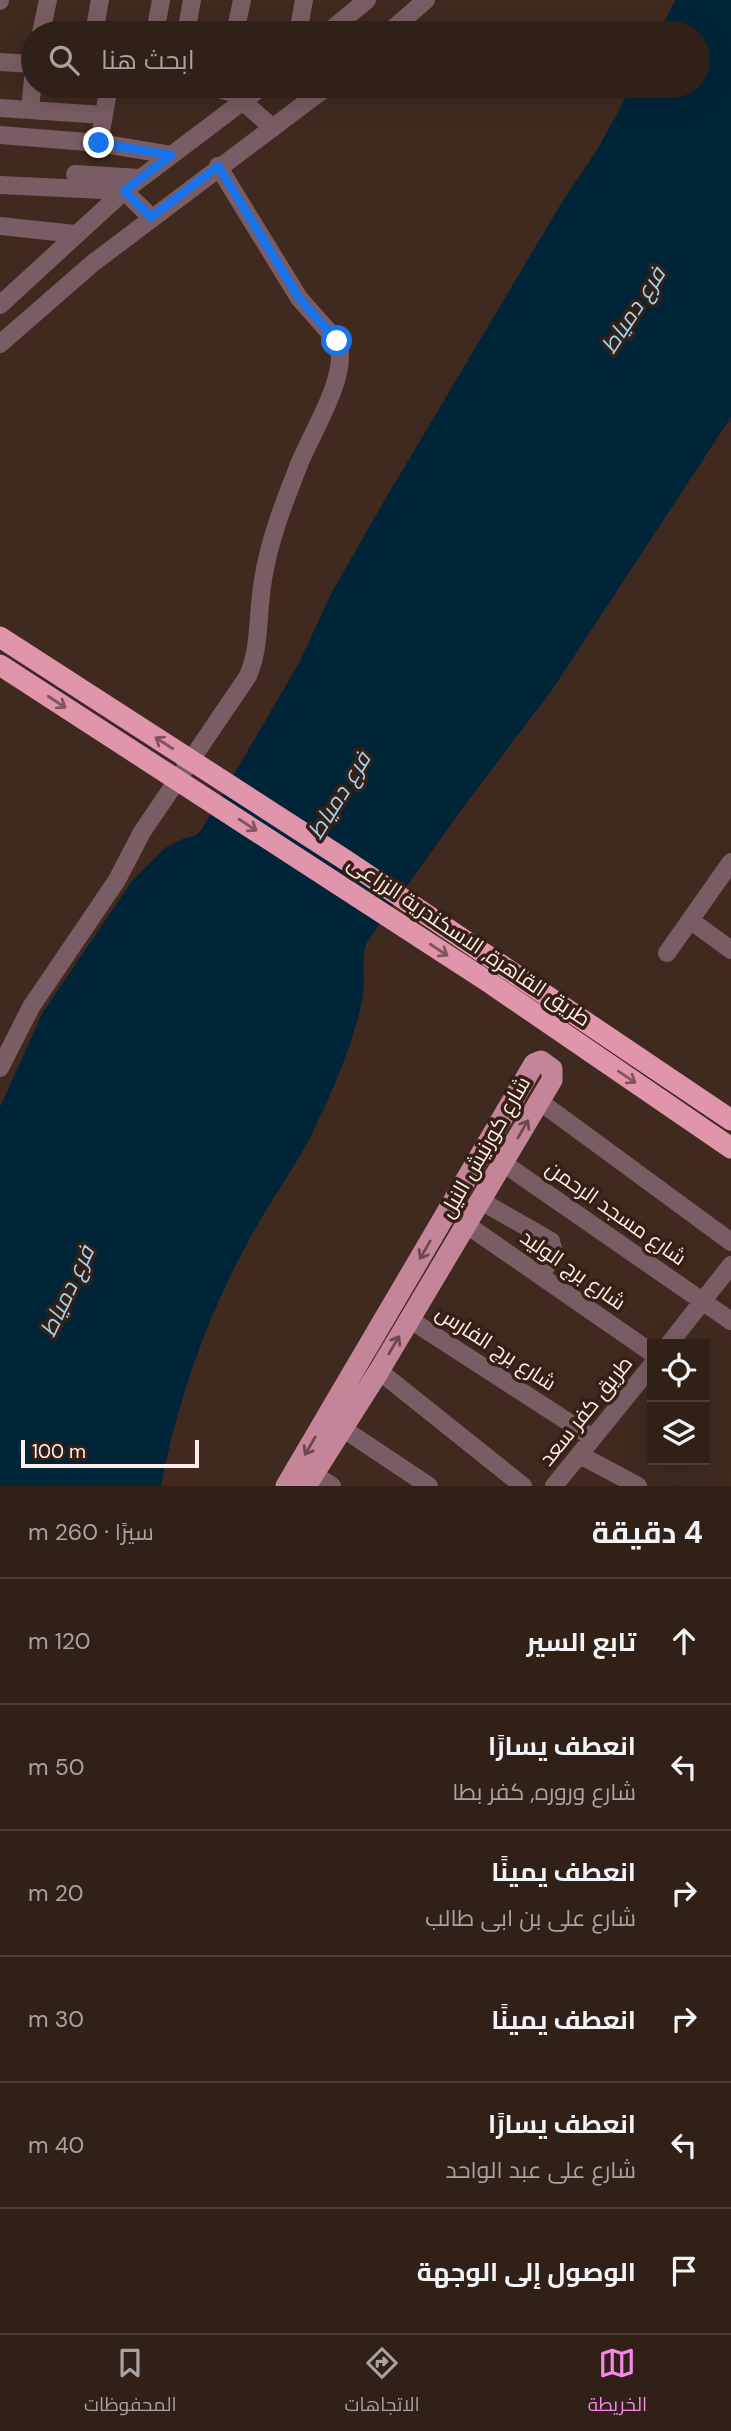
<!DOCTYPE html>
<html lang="ar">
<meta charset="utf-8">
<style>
body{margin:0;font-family:"DM Sans",Cairo,sans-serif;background:#3c2d25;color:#f1f3f6;direction:rtl}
.controls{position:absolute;right:21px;bottom:21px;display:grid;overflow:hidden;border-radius:0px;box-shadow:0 7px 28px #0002}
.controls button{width:63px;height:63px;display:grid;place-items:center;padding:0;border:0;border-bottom:2px solid #4b3e37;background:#302018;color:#f1f3f6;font:35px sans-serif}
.scale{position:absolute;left:21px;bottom:18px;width:178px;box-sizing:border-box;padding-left:7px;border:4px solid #feeee7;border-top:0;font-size:19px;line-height:24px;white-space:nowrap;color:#feeee7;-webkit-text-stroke:5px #362016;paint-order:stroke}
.stop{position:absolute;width:21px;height:21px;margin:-16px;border:5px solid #1a73e8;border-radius:50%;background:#fff}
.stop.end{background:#1a73e8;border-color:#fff;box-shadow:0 2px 7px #0008}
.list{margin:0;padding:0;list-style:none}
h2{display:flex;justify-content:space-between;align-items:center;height:91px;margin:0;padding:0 28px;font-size:30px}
h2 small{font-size:23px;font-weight:400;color:#a8a3a2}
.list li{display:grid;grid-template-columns:46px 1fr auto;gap:21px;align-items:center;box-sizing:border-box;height:126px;padding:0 28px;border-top:2px solid #4b3e37}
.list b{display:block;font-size:26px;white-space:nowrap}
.list p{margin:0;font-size:23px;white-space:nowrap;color:#a8a3a2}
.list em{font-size:23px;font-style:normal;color:#a8a3a2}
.icon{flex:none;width:38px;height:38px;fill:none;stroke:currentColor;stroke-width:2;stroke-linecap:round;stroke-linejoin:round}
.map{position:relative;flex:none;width:731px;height:1486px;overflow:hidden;direction:ltr}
.search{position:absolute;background:#302018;box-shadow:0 7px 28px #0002;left:21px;right:21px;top:21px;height:77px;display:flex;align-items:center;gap:18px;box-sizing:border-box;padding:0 24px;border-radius:38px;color:#a8a3a2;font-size:26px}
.sheet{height:847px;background:#302018}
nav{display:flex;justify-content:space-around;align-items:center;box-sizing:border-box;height:98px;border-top:2px solid #4b3e37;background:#302018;font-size:19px;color:#a8a3a2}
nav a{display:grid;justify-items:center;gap:4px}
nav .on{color:#f987e8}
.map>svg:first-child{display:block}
</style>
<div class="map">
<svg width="731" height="1486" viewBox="0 0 731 1486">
<rect width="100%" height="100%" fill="#402a20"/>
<path fill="#002538" d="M675,0h56v417l-179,273 -91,120 -94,132c-7,16 -1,34 -4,52 -6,40 -28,92 -46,129 -18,40 -46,76 -67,115 -43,78 -72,161 -89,248h-161v-379l43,-95 89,-131 33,-33 20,-10 10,-2 7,-7 97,-166 32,-69 49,-86 182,-306 35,-52 35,-64h66v-53h-39z"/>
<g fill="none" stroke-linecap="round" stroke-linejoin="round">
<path stroke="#7a5c64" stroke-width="18" d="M0,1v-1
M41,33l7,-33
M94,33l6,-33
M155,33l6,-33
M186,33l6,-33
M235,33l7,-33
M298,33l6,-33
M327,33l40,-33
M388,33l38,-33
M0,62l33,2
M209,86l24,7 40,35
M0,108l103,7
M30,110l3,-31
M0,135l99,8 72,12
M99,143l10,-57
M75,174l65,4
M0,185l124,6 27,26
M0,226l75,8
M0,305l124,-114 139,-105
M0,344l93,-81 235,-177
M690,920l41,30
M667,953l64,-91
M0,1068l31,-61 86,-127 25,-48 106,-156c13,-31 9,-63 15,-96 6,-40 22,-80 37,-118 12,-30 51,-90 37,-121l-38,-43 -81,-132
M539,1101l192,141
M503,1163l228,158
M481,1201l70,40 3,11 -13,24
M467,1225l185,128
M409,1319l184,119
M669,1344l62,-79
M379,1371l144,115
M342,1428l87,58
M580,1455l58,31
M314,1474l18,12
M554,1486l98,-121"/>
<path stroke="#c38597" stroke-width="21" d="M286,1486l248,-422 7,-3 11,8v11l-173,291 -73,115"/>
<path stroke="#e095aa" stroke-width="21" d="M0,637l347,224 384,259
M0,665l490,318 241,165"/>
</g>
<defs><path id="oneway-shaft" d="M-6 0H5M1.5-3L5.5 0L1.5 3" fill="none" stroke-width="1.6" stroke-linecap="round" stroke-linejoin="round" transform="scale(1.75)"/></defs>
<g stroke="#825559">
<use href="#oneway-shaft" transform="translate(57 702) rotate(33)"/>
<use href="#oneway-shaft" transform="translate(164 743) rotate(-147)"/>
<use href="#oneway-shaft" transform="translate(248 825) rotate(33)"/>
<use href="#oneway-shaft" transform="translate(439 950) rotate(33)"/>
<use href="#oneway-shaft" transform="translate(627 1077) rotate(34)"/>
</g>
<g stroke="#6e484a">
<use href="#oneway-shaft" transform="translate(523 1129) rotate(-60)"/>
<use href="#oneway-shaft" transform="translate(425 1250) rotate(120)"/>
<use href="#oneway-shaft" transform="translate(394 1345) rotate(-60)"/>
<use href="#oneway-shaft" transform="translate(310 1446) rotate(120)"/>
</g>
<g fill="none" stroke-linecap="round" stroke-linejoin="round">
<path stroke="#1a73e8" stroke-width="9" d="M99,143l72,12 -47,36 27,26 67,-51 81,132 38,43"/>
</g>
<g text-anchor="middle" stroke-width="7" stroke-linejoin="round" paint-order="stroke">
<g font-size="21" fill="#feeee7" stroke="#362016">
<text transform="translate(469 941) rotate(34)" y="7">طريق القاهرة, الاسكندرية الزراعى</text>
<text transform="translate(485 1147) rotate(-60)" y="7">شارع كورنيش النيل</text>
<text transform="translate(616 1213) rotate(35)" y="7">شارع مسجد الرحمن</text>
<text transform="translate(573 1270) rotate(35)" y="7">شارع برج الوليد</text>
<text transform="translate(496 1348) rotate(33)" y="7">شارع برج الفارس</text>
<text transform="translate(586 1411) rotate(-51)" y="7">طريق كفر سعد</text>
</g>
<g font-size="23" font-style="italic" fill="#9dd5f6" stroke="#362016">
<text transform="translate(633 310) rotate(-57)" y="8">فرع دمياط</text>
<text transform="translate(339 795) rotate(-58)" y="8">فرع دمياط</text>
<text transform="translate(67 1291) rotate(-65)" y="8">فرع دمياط</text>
</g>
</g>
</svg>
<div class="controls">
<button><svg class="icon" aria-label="locate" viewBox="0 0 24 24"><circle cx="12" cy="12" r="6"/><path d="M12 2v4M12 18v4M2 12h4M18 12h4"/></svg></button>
<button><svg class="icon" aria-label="layers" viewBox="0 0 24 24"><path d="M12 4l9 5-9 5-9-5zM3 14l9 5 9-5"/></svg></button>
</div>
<div class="scale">100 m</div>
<div class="stop" style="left:337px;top:341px"></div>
<div class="stop end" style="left:99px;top:143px"></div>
<div class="search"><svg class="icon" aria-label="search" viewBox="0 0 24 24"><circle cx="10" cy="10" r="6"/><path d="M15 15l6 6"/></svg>ابحث هنا</div>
</div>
<section class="sheet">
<h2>4 دقيقة<small>سيرًا · 260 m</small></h2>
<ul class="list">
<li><svg class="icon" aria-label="ahead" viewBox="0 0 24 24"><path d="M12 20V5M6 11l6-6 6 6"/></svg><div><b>تابع السير</b></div><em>120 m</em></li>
<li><svg class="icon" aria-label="left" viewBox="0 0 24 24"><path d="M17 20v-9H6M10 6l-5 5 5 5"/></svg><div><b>انعطف يسارًا</b><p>شارع وروره, كفر بطا</p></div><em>50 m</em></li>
<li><svg class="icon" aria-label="right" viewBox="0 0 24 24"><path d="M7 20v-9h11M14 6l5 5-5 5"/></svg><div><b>انعطف يمينًا</b><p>شارع على بن ابى طالب</p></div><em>20 m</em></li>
<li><svg class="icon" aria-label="right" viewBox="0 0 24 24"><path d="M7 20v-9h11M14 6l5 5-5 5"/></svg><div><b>انعطف يمينًا</b></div><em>30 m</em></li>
<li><svg class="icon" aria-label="left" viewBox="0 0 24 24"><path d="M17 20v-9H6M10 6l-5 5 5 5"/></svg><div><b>انعطف يسارًا</b><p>شارع على عبد الواحد</p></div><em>40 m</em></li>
<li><svg class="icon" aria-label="arrive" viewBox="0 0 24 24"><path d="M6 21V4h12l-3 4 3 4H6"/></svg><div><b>الوصول إلى الوجهة</b></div></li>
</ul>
</section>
<nav>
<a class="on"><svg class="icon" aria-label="map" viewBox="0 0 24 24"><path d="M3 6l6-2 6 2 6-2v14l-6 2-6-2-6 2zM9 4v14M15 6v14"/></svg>الخريطة</a>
<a><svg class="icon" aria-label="directions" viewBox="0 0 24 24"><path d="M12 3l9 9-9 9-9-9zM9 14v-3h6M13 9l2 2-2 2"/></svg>الاتجاهات</a>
<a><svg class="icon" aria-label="saved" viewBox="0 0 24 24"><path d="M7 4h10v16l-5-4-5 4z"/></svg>المحفوظات</a>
</nav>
